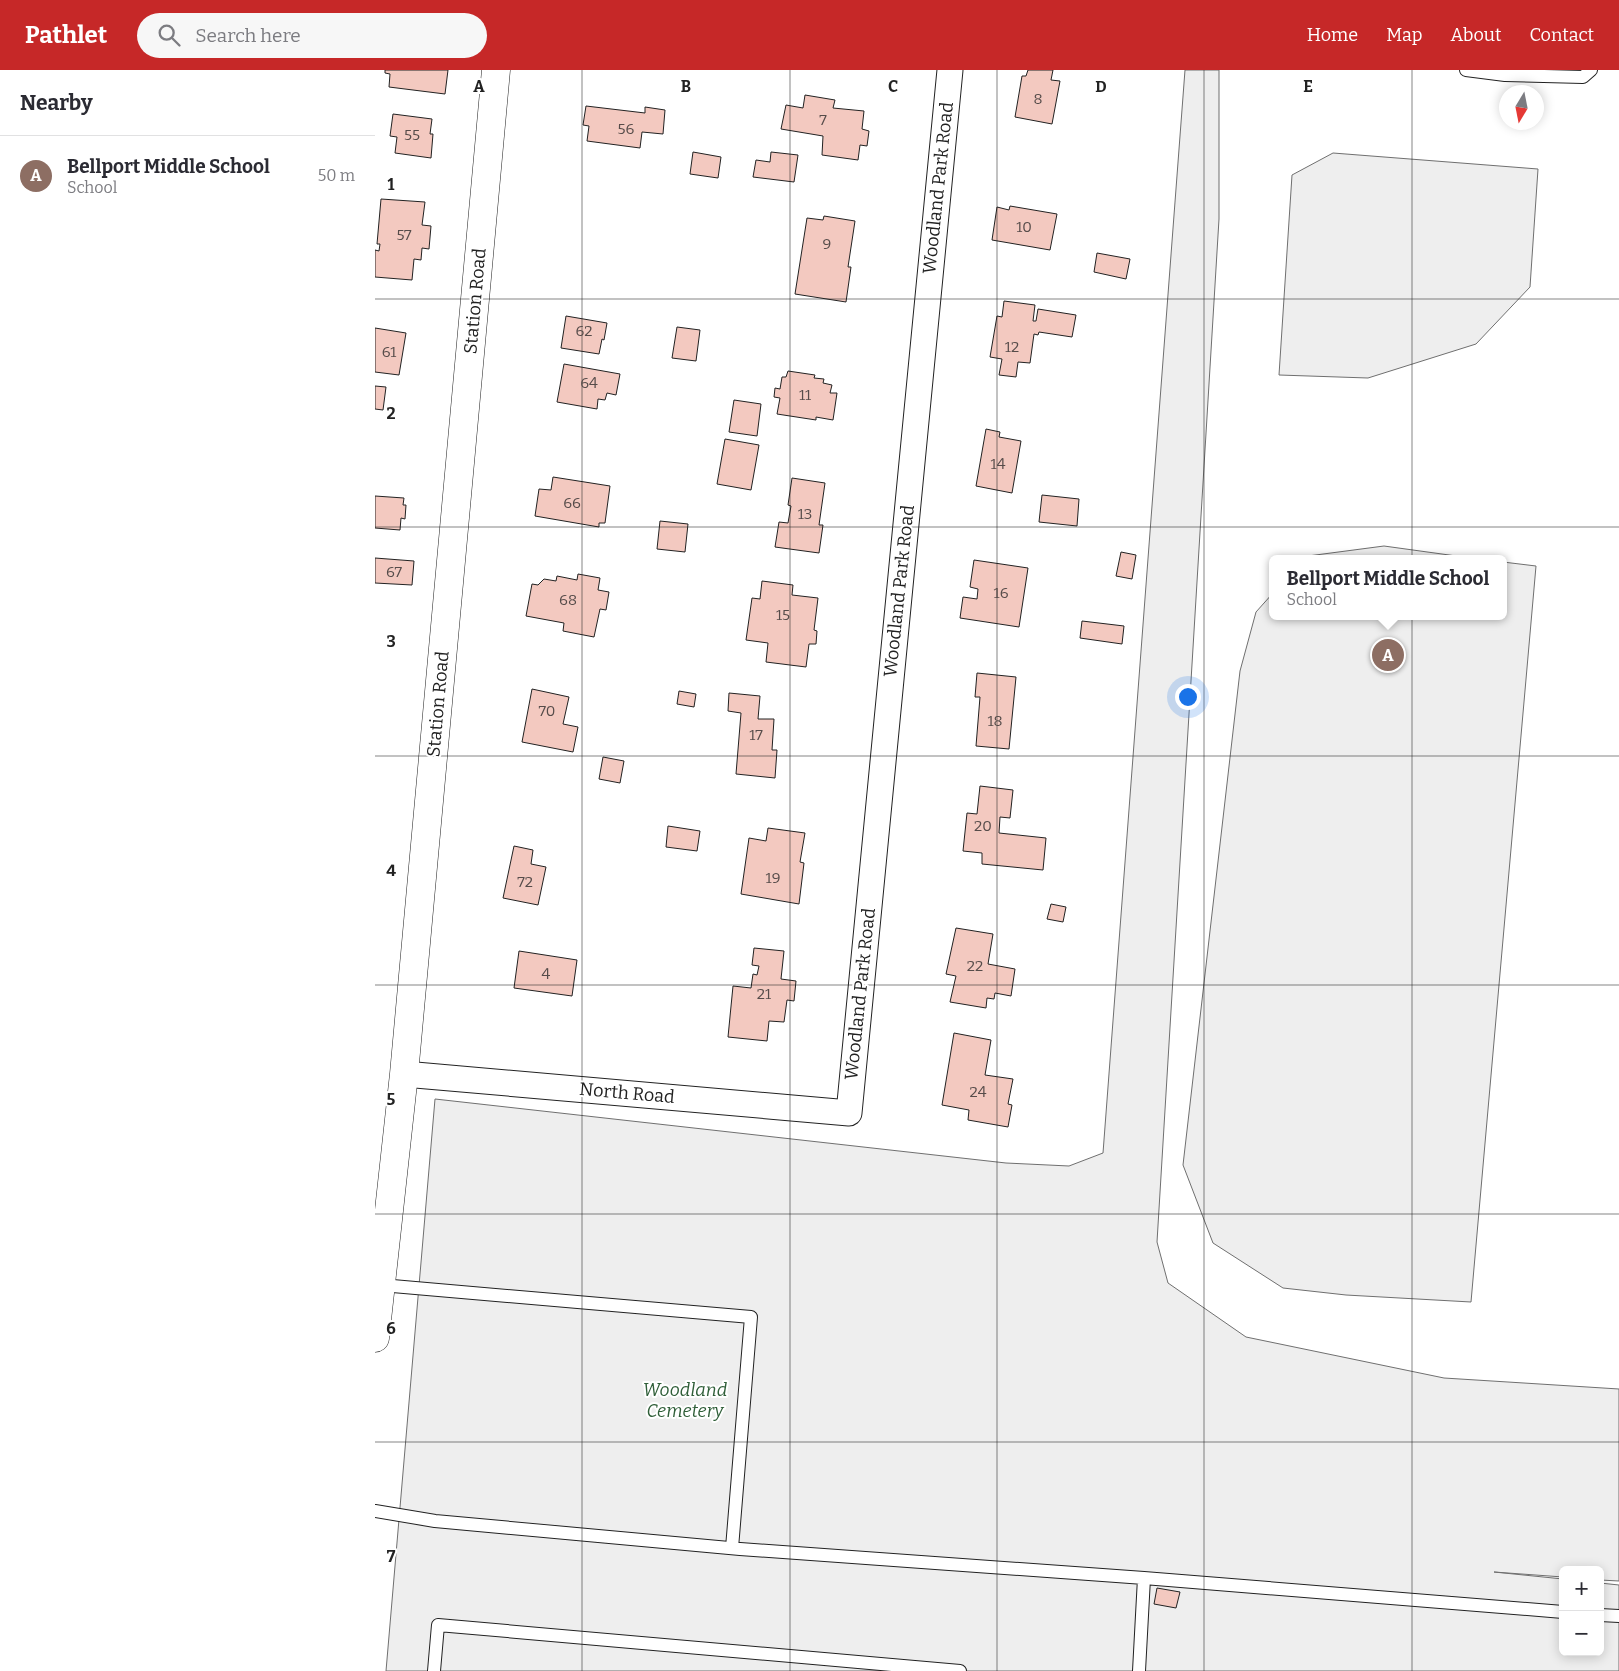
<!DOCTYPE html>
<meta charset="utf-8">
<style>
body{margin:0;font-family:Bitter,serif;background:#f7f7f7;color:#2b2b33}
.controls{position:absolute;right:15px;bottom:15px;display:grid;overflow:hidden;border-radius:8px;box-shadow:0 2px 12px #0003}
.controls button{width:45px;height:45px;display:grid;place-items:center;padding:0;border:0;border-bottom:1px solid #e1e1e2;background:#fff;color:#2b2b33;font:25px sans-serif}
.compass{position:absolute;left:1124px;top:15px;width:45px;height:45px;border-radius:50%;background:#fff;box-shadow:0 2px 12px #0003;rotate:190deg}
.you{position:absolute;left:812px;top:626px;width:18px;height:18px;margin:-12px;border:4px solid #fff;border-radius:50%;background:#1a73e8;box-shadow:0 0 0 8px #1a73e833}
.badge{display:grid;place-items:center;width:32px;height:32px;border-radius:50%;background:#c62828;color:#fff;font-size:16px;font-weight:700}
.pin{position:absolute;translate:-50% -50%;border:2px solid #fff;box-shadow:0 1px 5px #0006}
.popup{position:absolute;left:894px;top:485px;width:238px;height:65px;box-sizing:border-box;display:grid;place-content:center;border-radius:8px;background:#fff;filter:drop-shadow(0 1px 4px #0005);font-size:16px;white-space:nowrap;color:#7c7c81}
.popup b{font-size:19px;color:#2b2b33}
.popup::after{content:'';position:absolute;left:50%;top:100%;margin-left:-10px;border:10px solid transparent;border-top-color:#fff}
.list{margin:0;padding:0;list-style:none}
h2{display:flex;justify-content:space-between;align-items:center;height:65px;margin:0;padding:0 20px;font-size:21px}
h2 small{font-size:16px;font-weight:400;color:#7c7c81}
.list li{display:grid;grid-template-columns:32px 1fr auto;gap:15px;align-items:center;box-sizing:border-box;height:80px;padding:0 20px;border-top:1px solid #e1e1e2}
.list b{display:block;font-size:19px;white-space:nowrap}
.list p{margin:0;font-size:16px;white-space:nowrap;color:#7c7c81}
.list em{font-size:16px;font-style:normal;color:#7c7c81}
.icon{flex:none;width:28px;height:28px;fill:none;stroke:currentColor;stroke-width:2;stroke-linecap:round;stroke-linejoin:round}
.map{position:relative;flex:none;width:1244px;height:1601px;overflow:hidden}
header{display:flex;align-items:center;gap:30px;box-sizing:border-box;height:70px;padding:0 25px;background:#c62828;color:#fff}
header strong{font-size:24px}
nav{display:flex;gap:28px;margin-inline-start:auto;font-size:18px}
.search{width:350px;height:45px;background:#f7f7f7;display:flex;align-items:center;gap:12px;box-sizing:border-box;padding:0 18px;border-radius:28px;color:#7c7c81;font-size:19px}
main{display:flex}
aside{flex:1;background:#fff}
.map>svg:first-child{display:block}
</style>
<header>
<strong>Pathlet</strong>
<div class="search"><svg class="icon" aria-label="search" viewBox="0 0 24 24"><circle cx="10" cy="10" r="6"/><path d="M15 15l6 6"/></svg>Search here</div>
<nav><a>Home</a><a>Map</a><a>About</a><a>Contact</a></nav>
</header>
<main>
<aside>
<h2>Nearby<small></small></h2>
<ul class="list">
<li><span class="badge" style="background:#8d6e63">A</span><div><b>Bellport Middle School</b><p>School</p></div><em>50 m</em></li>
</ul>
</aside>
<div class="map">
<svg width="1244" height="1601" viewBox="0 0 1244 1601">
<rect width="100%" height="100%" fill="#fff"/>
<path fill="#eee" stroke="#6f6f6f" d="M810,0h34v149l-62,1023 11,41 78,54 198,41 175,11v192l-19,-1v-10h-37v7l-69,-5 69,7v73h37v-69l19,2v86h-1233l49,-572 571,64 63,3 34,-13z
M958,83l205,16 -8,118 -54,57 -108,34 -89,-3 13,-200z
M1009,476l94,13h-172l2,-3z
M1128,492l33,4 -65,736 -125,-7 -63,-7 -70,-45 -30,-78 57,-494 16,-59 17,-19v23h230z"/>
<path fill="#f3c9c0" stroke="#222" d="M10,0h63l-3,24 -56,-7 1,-13 -5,-1z
M653,0h25l-2,10 9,1 -8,43 -37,-7 7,-41h4z
M430,25l30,5 -2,8 31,3 -2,18 7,2 -2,15 -7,-1 -2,15 -36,-5 1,-19 -42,-7 5,-24 17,3z
M211,36l59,7v-6l20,3 -2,24 -21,-2 -2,16 -53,-7 2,-15 -6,-1z
M18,44l39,5 -2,15h3l-2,24 -36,-5 2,-16 -7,-1z
M318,82l28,5 -3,21 -28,-4z
M396,82l27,3 -4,27 -41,-5 3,-17 14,2z
M6,129l44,3 -3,23 9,1 -2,23 -7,-1 -1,12 -7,-1 -2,21 -37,-3v-27l4,1 1,-7h-3z
M635,136l47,8 -7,36 -58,-10 5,-33 12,3z
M449,146l31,5 -7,46h3l-5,35 -51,-8 12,-76 16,2z
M722,183l33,6 -4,20 -32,-7z
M629,231l31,4 -2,16h3l2,-12 38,6 -4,22 -33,-5 -1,3 -4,-1 -4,29 -12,-1 -2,15 -17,-2 3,-16 -12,-2 7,-41 5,1z
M191,246l41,7 -3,17 -2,-1 -3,15 -38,-6z
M302,257l23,3 -4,31 -24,-3z
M0,258l31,5 -7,42 -24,-3z
M189,294l56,10 -4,21 -9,-2 -2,7 -7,-1 -1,10 -40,-7z
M413,301l27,4 -1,3 10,1 -1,4 9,2 -2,8h7l-4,27 -17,-3v3l-39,-6 3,-16 -6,-1 1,-9 5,1 2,-12h4z
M0,316l11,1 -3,23 -8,-1z
M359,330l27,4 -4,32 -28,-4z
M611,359l14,3 -1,5 22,4 -9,52 -36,-7z
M350,369l34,6 -8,45 -34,-6z
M178,407l57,9 -5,37h-6v4l-64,-11 4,-27 12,1z
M417,408l33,5 -6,42h4l-4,28 -44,-6 4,-25 9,1 3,-17 -3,-1z
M667,425l37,4 -2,27 -38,-4z
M0,426l29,2 -1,7h3l-1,14 -4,-1 -1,12 -25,-2z
M285,451l28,3 -3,28 -28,-3z
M746,482l15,3 -4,24 -16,-3z
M0,488l39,3 -2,24 -37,-2z
M599,490l54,8 -9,59 -59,-9 3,-21 14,2 1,-10 -8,-2z
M203,504l22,4 -2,12 11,2 -3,18 -6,-1 -6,28 -31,-6 1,-8 -38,-7 6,-32 6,1 6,-6 12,2 1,-5 20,4z
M387,511l31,4 -1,10 26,3 -4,32 3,1 -1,13h-7l-3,23 -40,-5 2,-19 -22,-3 6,-42 8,1z
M707,551l42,5 -2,18 -42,-6z
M602,603l39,4 -7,72 -33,-3 4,-49h-5z
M157,619l37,8 -6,27 15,3 -5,25 -51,-10z
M304,621l17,3 -2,13 -17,-3z
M354,623l31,3 -2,23h16l-2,31h5l-2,28 -39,-4 5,-61 -13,-2z
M228,687l21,4 -4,22 -21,-4z
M605,716l33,4 -3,28 -10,-1 -1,16 47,5 -3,32 -61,-6v-11l-19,-2 4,-38 10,1z
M293,756l32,5 -3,20 -31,-4z
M393,758l37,5 -5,29 4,1 -5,41 -58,-10 8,-56 17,3z
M139,776l19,4 -2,14 15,3 -8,38 -35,-7z
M676,834l15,3 -3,15 -16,-3z
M581,858l37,6 -5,30 27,5 -4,27 -16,-3 -1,6 -7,-1 -1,10 -36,-6 6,-26 -10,-2z
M379,878l30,3 -3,28 15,2 -2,20 -7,-1 -3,22 -15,-1 -2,20 -39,-4 5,-51 18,2 2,-14 4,1 2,-9 -7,-1z
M144,881l58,9 -5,36 -58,-8z
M579,963l37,7 -6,35 28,4 -5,25 4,1 -4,22 -40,-7 1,-10 -27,-5z
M782,1518l23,4 -4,16 -22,-4z"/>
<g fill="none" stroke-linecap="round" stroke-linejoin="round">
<defs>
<path id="service" d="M1091,0l39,5 78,2 8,-7
M6,1215l370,32 -19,231
M0,1441l60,10 305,28 404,29 419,34
M1225,1545l19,1
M59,1601l4,-46 522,46
M764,1601l5,-93"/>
<path id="minor" d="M29,1004l445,39 101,-1043"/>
<path id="secondary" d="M0,1268l29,-264 92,-1004"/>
</defs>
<use href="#service" stroke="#222" stroke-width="14"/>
<use href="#minor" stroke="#222" stroke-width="27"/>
<use href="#secondary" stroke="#222" stroke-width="29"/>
<use href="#service" stroke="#fff" stroke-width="12"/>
<use href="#minor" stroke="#fff" stroke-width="25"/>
<use href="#secondary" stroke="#fff" stroke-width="28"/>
</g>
<path fill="none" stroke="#222" stroke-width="1" stroke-opacity="0.55" d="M207,0v1601M415,0v1601M622,0v1601M829,0v1601M1037,0v1601M0,229h1244M0,457h1244M0,686h1244M0,915h1244M0,1144h1244M0,1372h1244"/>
<g text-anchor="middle" stroke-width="4" stroke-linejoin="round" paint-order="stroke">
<g font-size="15" fill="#564c4a">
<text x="663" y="34">8</text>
<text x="448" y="55">7</text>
<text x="251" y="64">56</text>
<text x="37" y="70">55</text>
<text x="649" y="162">10</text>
<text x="29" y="170">57</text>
<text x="452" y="179">9</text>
<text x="209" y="266">62</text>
<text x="637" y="282">12</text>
<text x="14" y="287">61</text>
<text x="214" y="318">64</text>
<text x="430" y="330">11</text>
<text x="623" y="399">14</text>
<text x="197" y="438">66</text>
<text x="430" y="449">13</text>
<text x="19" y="507">67</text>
<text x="626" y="528">16</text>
<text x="193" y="535">68</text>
<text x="408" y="550">15</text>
<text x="172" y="646">70</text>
<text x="620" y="656">18</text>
<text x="381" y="670">17</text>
<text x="608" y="761">20</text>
<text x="398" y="813">19</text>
<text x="150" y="817">72</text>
<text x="600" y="901">22</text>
<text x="171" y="909">4</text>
<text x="389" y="929">21</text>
<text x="603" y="1027">24</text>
</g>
<g font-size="18" fill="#222" stroke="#fff">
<text transform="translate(563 118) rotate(-84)" y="6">Woodland Park Road</text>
<text transform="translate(100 231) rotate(-85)" y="6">Station Road</text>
<text transform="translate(524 521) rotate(-84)" y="6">Woodland Park Road</text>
<text transform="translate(63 634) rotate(-85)" y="6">Station Road</text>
<text transform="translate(485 924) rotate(-84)" y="6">Woodland Park Road</text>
<text transform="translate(252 1023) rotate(5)" y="6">North Road</text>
</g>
<g font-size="18" font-style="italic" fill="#2f5e38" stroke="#fff">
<text x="310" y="1326">Woodland<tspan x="310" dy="21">Cemetery</tspan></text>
</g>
</g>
<g font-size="16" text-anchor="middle" font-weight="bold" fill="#222" stroke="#fff" stroke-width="4" stroke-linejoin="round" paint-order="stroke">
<text x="104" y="22">A</text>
<text x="311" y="22">B</text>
<text x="518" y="22">C</text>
<text x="726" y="22">D</text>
<text x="933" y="22">E</text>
<text x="16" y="120">1</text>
<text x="16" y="349">2</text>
<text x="16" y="577">3</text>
<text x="16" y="806">4</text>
<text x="16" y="1035">5</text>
<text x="16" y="1264">6</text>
<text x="16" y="1492">7</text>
</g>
</svg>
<div class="controls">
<button>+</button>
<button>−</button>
</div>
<svg class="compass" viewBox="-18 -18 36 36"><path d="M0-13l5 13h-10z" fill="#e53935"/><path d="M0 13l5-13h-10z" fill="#7c7c81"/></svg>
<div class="you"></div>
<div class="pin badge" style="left:1013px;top:585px;background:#8d6e63">A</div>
<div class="popup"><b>Bellport Middle School</b>School</div>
</div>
</main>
